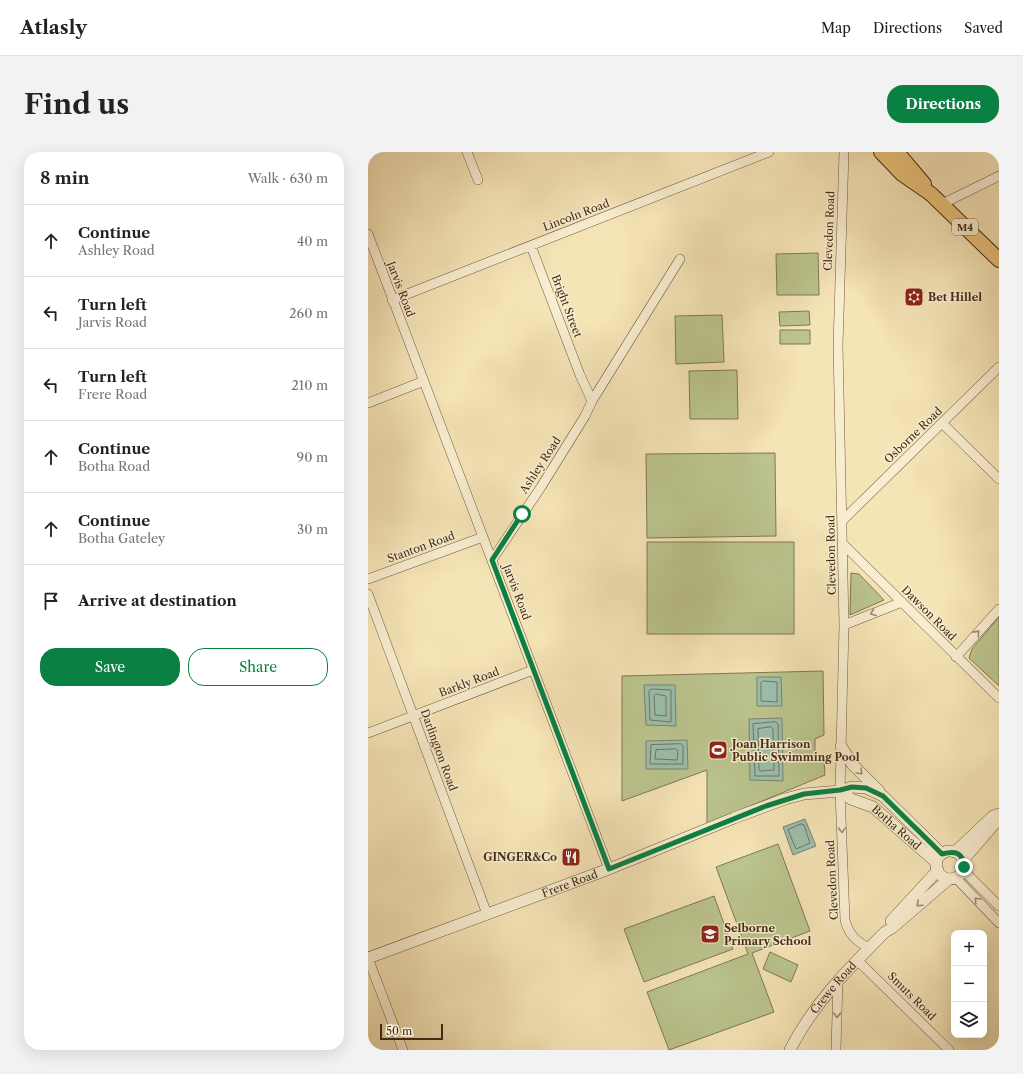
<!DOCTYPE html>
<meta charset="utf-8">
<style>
body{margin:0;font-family:"Libre Caslon Text",serif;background:#f2f2f2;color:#222}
.controls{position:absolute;right:12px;bottom:12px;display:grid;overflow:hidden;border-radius:8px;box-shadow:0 4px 16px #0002}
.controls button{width:36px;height:36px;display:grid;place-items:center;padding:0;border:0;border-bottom:1px solid #e0e0e0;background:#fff;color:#222;font:20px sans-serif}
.scale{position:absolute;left:12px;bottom:10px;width:63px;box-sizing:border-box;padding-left:4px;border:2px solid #442c14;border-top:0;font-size:11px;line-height:14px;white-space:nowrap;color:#442c14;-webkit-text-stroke:3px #f8edd0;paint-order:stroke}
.stop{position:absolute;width:12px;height:12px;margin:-9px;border:3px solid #0b8043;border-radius:50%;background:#fff}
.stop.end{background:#0b8043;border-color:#fff;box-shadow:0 1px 4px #0008}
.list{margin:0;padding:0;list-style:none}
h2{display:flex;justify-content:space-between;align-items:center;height:52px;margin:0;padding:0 16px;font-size:17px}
h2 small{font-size:13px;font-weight:400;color:#767676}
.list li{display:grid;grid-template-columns:26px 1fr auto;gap:12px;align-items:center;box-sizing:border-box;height:72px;padding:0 16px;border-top:1px solid #e0e0e0}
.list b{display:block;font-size:15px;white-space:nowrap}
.list p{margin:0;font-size:13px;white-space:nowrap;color:#767676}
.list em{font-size:13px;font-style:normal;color:#767676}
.actions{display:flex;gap:8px;padding:12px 16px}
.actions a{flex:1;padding:9px 0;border:1px solid #0b8043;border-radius:16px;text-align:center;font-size:14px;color:#0b8043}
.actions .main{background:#0b8043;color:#fff}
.icon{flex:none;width:22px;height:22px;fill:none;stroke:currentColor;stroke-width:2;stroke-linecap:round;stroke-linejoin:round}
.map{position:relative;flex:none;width:631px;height:898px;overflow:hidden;border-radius:16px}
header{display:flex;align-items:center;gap:24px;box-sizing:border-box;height:56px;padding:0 20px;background:#fff;border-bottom:1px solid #e0e0e0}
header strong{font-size:19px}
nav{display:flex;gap:22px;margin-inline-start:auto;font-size:14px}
.intro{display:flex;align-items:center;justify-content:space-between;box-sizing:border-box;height:96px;padding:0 24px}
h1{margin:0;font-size:28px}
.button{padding:10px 18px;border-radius:16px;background:#0b8043;color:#fff;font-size:14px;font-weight:700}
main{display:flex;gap:24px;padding:0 24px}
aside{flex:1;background:#fff;border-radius:16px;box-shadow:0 4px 16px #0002}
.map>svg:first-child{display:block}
</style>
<header>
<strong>Atlasly</strong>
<nav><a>Map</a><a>Directions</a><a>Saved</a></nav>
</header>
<div class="intro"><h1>Find us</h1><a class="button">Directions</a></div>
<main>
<aside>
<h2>8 min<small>Walk · 630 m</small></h2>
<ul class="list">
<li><svg class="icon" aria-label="ahead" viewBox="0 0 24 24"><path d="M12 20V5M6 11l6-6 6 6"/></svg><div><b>Continue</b><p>Ashley Road</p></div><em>40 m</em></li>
<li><svg class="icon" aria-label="left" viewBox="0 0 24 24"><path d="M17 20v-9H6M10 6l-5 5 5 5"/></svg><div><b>Turn left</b><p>Jarvis Road</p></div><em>260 m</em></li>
<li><svg class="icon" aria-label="left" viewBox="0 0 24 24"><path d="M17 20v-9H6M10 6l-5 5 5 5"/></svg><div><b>Turn left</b><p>Frere Road</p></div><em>210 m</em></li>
<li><svg class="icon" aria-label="ahead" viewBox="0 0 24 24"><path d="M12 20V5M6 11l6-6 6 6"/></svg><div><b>Continue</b><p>Botha Road</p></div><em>90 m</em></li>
<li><svg class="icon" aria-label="ahead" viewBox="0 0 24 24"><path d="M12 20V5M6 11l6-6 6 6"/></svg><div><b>Continue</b><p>Botha Gateley</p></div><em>30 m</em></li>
<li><svg class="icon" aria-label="arrive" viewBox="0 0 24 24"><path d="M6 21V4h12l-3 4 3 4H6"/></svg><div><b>Arrive at destination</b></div></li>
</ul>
<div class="actions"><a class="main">Save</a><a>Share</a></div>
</aside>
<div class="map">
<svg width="631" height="898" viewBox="0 0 631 898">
<rect width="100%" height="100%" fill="#f5e4b6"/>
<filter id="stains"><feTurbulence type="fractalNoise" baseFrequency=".005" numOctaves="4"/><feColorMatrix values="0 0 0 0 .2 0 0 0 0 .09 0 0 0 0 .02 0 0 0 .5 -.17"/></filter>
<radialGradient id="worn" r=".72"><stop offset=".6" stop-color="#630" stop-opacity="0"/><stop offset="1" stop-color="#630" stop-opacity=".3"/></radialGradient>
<path fill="#bbc48e" stroke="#807851" d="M450,101l1,42h-42l-1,-41z
M441,159l1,14 -30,1 -1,-14z
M354,163l2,47 -48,2 -1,-48z
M412,178h30v14h-30z
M369,218l1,49h-48l-1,-48z
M407,301l1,83 -129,2 -1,-84z
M279,390h147v92h-147z
M483,421l8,1 25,26 -34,15z
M631,465v69l-30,-28 3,-9z
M455,519l1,64 -9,4v15l9,5 1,16 -118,49v-54l-85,31v-125z
M410,692l32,87 -58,22 22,59 -105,38 -22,-58 101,-38 -32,-87z
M346,744l19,53 -89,33 -20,-53z
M402,800l28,13 -7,17 -28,-13z"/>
<path fill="#9cbfae" stroke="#798470" d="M389,525h24l1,29h-25z
M276,533h31l1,41 -30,-1z
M414,566l1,63 -33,-1 -1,-61z
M319,588l1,29h-42v-28z
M437,667l11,27 -23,9 -10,-28z"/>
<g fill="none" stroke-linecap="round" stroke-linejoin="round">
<path stroke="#707661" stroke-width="1" d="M395,529l14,1v20l-16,-1v-18z
M283,537l20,1v32l-21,-2 -1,-29z
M288,542l10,2v20l-11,-1 -1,-19z
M408,570l2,2 1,52h-24l-2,-52z
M403,575l2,2 1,41 -14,1 -1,-1 -1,-41z
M313,592l2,2v18h-33l1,-19z
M308,597l2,2 -1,9 -22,-1 1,-9z
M433,672l3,1 6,18 -14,6 -8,-19z"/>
<defs>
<path id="minor" d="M99,0l11,28
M476,0l-6,194 6,279 -4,166 5,129c4,15 11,21 24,28
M574,52l57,-28
M0,82l241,635
M24,148l377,-148
M224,249l88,-142
M0,251l56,-22
M574,271l57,56
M475,368l156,-153
M475,392l156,154
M124,408l49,-73 44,-71 7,-15 -12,-26 -49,-129
M0,427l115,-42
M0,442l119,320
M476,473l58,-23
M588,505l43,-48
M0,581l165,-63
M595,718l36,36
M588,726l43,45
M0,806l35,92
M489,808l92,90
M468,898l2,-70"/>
<g id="tertiary">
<path d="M473,594l11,18 27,27"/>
<path id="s1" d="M472,639l11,8 22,8 64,56"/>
<circle cx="582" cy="713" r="14"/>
<path d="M587,700l38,-36 6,-2"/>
<path d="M595,708l36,-41"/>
<path d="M523,769l47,-51"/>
<path id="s2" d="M0,806l241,-89 125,-51 51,-19 19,-5 36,-3 12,-4 14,1 17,8 59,58"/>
<path id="s3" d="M422,898c23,-46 59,-82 95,-118l7,-4 57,-49"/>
</g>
<path id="primary" d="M513,0l21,22 29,20 68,66
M529,0l27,32"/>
</defs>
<use href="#minor" stroke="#705a3c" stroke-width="10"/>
<use href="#tertiary" stroke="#705a3c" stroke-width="12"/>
<use href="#primary" stroke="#442c14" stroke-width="16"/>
<use href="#minor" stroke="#f8edd0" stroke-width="9"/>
<use href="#tertiary" stroke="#f8edd0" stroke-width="11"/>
<use href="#primary" stroke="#eac27b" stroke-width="14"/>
</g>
<defs><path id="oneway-chevron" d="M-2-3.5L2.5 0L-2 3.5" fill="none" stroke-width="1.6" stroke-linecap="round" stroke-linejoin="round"/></defs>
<g stroke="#9e8c72">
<use href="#oneway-chevron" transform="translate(505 461) rotate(158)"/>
<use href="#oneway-chevron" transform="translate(609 481) rotate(-48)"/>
<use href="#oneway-chevron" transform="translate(492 620) rotate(45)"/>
<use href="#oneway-chevron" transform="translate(474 678) rotate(88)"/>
<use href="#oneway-chevron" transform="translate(609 748) rotate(-134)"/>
<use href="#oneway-chevron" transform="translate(551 752) rotate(138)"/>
<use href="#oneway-chevron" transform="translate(469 863) rotate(92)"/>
</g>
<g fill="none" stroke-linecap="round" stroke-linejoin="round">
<path stroke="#0b8043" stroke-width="5" d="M154,362l-30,46 117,309 157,-63 38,-12 36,-4 12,-3 14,1 17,8 59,58c12,-3 21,-3 22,13"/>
</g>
<defs>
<symbol id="synagogue-square" viewBox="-11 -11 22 22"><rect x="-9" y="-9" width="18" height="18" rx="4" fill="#8f2418" stroke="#f8edd0"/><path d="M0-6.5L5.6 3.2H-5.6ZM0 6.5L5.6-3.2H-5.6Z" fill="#fff"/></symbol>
<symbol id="stadium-square" viewBox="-11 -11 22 22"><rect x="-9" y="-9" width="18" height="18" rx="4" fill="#8f2418" stroke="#f8edd0"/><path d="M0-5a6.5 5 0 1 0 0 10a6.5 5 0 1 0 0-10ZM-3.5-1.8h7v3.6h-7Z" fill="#fff"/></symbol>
<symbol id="restaurant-square" viewBox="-11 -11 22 22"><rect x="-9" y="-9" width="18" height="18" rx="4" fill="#8f2418" stroke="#f8edd0"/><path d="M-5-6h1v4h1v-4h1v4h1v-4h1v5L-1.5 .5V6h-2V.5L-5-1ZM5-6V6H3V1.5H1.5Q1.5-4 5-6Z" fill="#fff"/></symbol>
<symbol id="school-square" viewBox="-11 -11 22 22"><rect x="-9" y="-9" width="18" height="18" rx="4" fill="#8f2418" stroke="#f8edd0"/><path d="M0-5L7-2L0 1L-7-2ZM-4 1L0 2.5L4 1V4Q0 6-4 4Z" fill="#fff"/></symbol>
</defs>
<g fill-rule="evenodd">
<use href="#synagogue-square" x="535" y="134" width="22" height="22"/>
<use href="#stadium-square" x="339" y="587" width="22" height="22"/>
<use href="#restaurant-square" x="192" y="694" width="22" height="22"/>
<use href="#school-square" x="331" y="771" width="22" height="22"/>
</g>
<g text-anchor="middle" stroke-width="3" stroke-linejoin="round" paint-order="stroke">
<rect fill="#f8edd0" stroke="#7a664c" stroke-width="1" x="584" y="67" width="26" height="16" rx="3"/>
<g font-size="10" font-weight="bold" fill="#442c14">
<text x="597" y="79">M4</text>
</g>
<g font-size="11" fill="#442c14" stroke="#f8edd0">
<text transform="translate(208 63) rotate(-21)" y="4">Lincoln Road</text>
<text transform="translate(461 79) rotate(-88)" y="4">Clevedon Road</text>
<text transform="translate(33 137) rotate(69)" y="4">Jarvis Road</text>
<text transform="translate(199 154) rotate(69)" y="4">Bright Street</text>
<text transform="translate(545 283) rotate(-44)" y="4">Osborne Road</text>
<text transform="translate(172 313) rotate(-57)" y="4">Ashley Road</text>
<text transform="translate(53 395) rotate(-20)" y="4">Stanton Road</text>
<text transform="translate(463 403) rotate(-91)" y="4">Clevedon Road</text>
<text transform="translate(149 440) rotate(69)" y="4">Jarvis Road</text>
<text transform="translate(561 461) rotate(45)" y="4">Dawson Road</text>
<text transform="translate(101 530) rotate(-21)" y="4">Barkly Road</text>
<text transform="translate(71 598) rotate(70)" y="4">Darlington Road</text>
<text dy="4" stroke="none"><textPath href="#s1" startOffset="68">Botha Road</textPath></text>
<text transform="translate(464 728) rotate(-93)" y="4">Clevedon Road</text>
<text dy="4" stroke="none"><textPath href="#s2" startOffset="215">Frere Road</textPath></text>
<text dy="4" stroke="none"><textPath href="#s3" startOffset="76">Crewe Road</textPath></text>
<text transform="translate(544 844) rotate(45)" y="4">Smuts Road</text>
</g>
<g font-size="11" font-weight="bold" fill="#442c14" stroke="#f8edd0" text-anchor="start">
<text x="560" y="149">Bet Hillel</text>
<text x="364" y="596">Joan Harrison<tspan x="364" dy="13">Public Swimming Pool</tspan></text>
<text x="189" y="709" text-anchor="end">GINGER&amp;Co</text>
<text x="356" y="780">Selborne<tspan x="356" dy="13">Primary School</tspan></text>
</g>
</g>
<rect width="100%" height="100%" filter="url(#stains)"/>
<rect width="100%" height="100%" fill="url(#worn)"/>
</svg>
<div class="controls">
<button>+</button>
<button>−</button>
<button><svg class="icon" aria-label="layers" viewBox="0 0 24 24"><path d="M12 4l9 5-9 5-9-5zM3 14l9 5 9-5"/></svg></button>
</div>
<div class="scale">50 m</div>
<div class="stop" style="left:154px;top:362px"></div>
<div class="stop end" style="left:596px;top:715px"></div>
</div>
</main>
